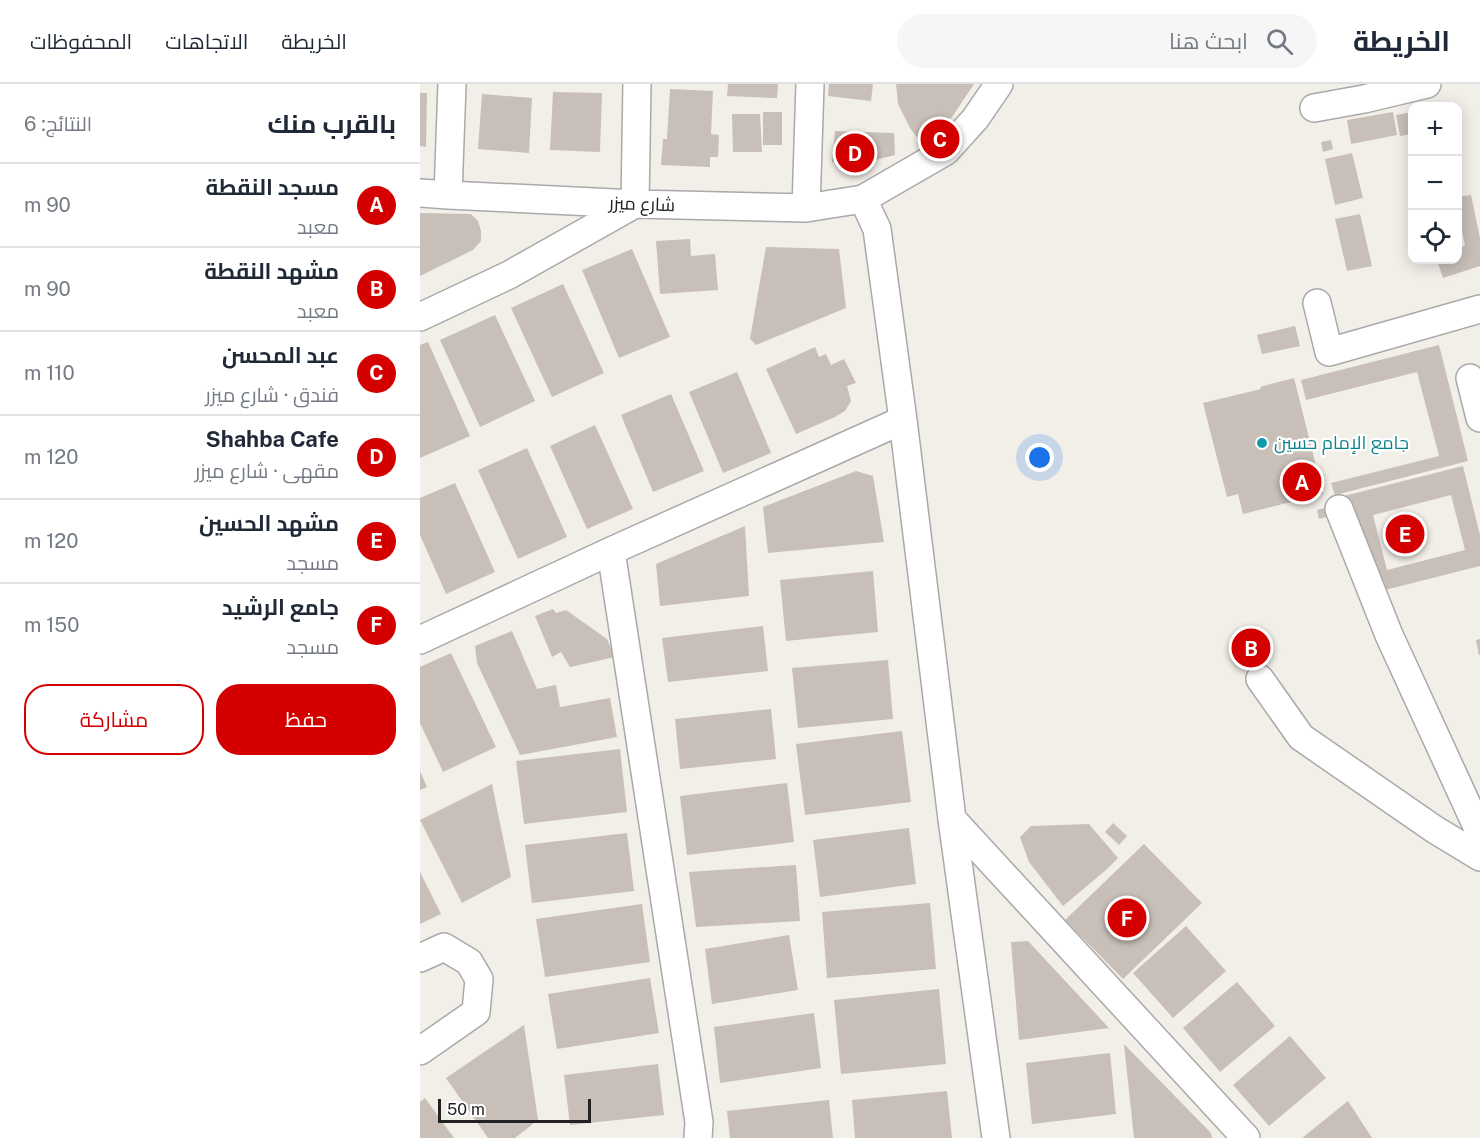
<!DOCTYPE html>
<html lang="ar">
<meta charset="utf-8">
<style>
body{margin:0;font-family:"Public Sans",Cairo,sans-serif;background:#f6f6f7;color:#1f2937;direction:rtl}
.controls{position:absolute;right:18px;top:18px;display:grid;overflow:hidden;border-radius:12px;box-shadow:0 3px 15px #0003}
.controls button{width:54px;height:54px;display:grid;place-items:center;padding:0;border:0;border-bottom:2px solid #e0e1e3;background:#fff;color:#1f2937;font:30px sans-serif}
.scale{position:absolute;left:18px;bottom:15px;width:153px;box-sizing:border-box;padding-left:6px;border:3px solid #222;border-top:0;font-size:16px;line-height:21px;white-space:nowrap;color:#222;-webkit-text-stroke:4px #fff;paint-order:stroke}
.you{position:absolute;left:620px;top:374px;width:21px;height:21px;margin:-15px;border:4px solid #fff;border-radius:50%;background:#1a73e8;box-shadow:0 0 0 9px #1a73e833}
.badge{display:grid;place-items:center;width:39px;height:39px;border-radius:50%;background:#d40000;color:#fff;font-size:20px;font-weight:700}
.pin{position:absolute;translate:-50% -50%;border:3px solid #fff;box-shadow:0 2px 6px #0006}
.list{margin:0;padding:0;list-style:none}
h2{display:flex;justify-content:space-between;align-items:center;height:78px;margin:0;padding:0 24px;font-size:26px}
h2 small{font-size:20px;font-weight:400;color:#747a83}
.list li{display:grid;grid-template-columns:39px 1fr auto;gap:18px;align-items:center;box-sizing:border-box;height:84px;padding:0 24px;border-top:2px solid #e0e1e3}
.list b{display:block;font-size:22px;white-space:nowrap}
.list p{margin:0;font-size:20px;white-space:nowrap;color:#747a83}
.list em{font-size:20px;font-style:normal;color:#747a83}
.actions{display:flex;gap:12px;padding:18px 24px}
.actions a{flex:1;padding:14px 0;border:2px solid #d40000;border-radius:24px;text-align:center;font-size:21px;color:#d40000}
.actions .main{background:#d40000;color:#fff}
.icon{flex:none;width:33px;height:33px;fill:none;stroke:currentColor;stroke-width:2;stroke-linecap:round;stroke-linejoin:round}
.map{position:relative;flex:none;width:1060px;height:1054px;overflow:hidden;direction:ltr}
header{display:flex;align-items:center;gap:36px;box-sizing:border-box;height:84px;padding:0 30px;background:#fff;border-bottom:2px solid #e0e1e3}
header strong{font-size:28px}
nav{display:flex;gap:33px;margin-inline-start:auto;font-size:21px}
.search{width:420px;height:54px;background:#f6f6f7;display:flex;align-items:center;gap:15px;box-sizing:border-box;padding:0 21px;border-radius:33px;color:#747a83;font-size:22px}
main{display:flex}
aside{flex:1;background:#fff}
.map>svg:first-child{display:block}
</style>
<header>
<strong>الخريطة</strong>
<div class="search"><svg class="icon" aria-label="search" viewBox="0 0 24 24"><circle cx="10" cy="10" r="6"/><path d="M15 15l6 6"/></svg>ابحث هنا</div>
<nav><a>الخريطة</a><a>الاتجاهات</a><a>المحفوظات</a></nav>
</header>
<main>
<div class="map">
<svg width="1060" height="1054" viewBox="0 0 1060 1054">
<rect width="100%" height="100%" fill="#f2efe9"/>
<path fill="#c7bfb8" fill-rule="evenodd" d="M308,0h50l-1,14 -50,-2z
M409,0h44l-2,17 -43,-5z
M476,0h78l-22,33 -30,27 -12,-16 -12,-24z
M250,5l43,2 -2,43 8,1 -1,22h-8v10l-49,-2 2,-26h4z
M133,8l49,1 -2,59 -50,-2z
M0,9h7l-1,54 -6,-1z
M62,10l50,4 -3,55 -51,-4z
M343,28h19v33h-19z
M973,28l4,23 -46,9 -4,-24z
M992,28v22l-12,2 -4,-21z
M312,30h28l2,38h-29z
M415,47l59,2 1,22 -28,7h-35z
M911,56l2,9 -10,3 -2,-10z
M932,69l11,45 -28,7 -10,-46z
M1051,111l9,43v28l-37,12 -6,-18h21v-12l7,-2 -7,-36v-13z
M0,129l51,1 7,7 3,10v10l-8,9 -53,26z
M940,130l12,52 -25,5 -12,-52z
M270,155l1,17 24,-2 3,36 -58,4 -4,-53z
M346,163l73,2 7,59 -90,37 -6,-6z
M212,165l38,88 -51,21 -37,-88z
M143,200l41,89 -52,24 -41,-89z
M75,231l40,86 -55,26 -40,-87z
M875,242l5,20 -38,8 -5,-19z
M8,258l42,94 -50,22v-113z
M1019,261l29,116 -133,34 -4,-12 108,-27 -22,-84 -111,28 -5,-20z
M395,263l4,10 7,-3 5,11 13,-6 12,24 -9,3 4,15 -6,10 -10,6 -39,17 -30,-65z
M317,288l34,81 -48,20 -34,-81z
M874,294l29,116 -80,20 -5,-20 -11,3 -24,-94 58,-14 -1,-2z
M251,310l33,77 -51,21 -32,-77z
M175,341l38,84 -46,20 -37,-83z
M107,364l40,89 -49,22 -40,-89z
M1043,382l17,69v31l-111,28 -25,-98zM1031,411l14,55 -78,20 -14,-55z
M436,387l17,5 11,66 -116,11 -5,-46z
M35,399l40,89 -49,22 -26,-59v-37z
M908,423l2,9 -11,3 -2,-9z
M325,442l4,70 -89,10 -4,-42z
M453,487l5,61 -92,9 -6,-61z
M133,525l3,4 10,-3 41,29 8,18 -45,10 -9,-15 -9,5 -17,-41z
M343,542l5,45 -100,11 -6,-44z
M92,547l25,58 19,-4 4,22 50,-9 7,39 -97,18 -43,-92 -2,-17z
M1060,555v16h-1l-3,-15z
M31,569l45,94 -53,25 -23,-49v-56z
M468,576l5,59 -95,9 -6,-60z
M351,625l5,50 -96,10 -5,-50z
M482,647l9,71 -106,13 -9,-71z
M200,665l7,63 -103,12 -8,-63z
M0,687l7,16 -7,3z
M367,699l7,59 -107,13 -7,-59z
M72,700l19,93 -49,26 -42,-83z
M693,739l14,13 -8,9 -14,-13z
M669,740l29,34 -12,12 -43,36 -34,-44 -9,-25 11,-11z
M489,744l7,56 -96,13 -7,-57z
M207,749l7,58 -102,12 -7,-58z
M724,760l58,59 -79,76 -58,-59z
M376,781l4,56 -104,6 -7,-55z
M0,788l21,42 -21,10z
M510,819l6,66 -109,9 -5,-66z
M222,820l8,58 -105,15 -9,-58z
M766,842l40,45 -53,47 -40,-45z
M369,851l9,55 -86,14 -7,-55z
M608,857l81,87 -90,12 -8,-98z
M230,894l9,55 -102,16 -9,-55z
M817,898l38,44 -55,46 -37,-44z
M519,905l7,75 -105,10 -7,-74z
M394,929l7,55 -101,15 -6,-56z
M104,941l14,95 -23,18h-27l-42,-60z
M870,952l36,42 -57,48 -36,-41z
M704,960l87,89 1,5h-78z
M690,969l6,61 -84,10 -6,-61z
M238,980l6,51 -94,10 -6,-50z
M527,1007l5,47h-97l-3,-38z
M5,1014l29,40h-34v-36z
M409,1016l4,38h-103l-3,-27z
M928,1017l24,37h-70z"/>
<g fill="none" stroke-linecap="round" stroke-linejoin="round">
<defs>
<path id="minor" d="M894,24l50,-9 63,-15
M0,109l28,2 187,9 171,4 57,-9 83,-48 29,-32 24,-35
M28,111l4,-111
M443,115l14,30 26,191 49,399 44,319
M386,124l4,-124
M897,219l12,49 151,-43
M0,233l89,-42 126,-71 2,-120
M1050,294l10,40
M919,425l50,126 91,198
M191,467l88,571 -1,16
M0,556l191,-89 292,-131
M840,595l41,58 133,92 46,28
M532,735l294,319
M0,874l24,-11 25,15 10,17 -3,33 -56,39"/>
</defs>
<use href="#minor" stroke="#a9a9a9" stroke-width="30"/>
<use href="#minor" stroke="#fff" stroke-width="27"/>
</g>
<circle fill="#0f9aa8" stroke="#fff" stroke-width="2" cx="842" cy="359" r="6"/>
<g text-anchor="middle" stroke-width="4.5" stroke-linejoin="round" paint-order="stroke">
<g font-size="18" fill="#222" stroke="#fff">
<text transform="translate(222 120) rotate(2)" y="6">شارع ميزر</text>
</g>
<g font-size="18" fill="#0d838f" stroke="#fff" text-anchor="start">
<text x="854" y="365">جامع الإمام حسين</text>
</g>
</g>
</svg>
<div class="controls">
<button>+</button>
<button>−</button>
<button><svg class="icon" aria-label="locate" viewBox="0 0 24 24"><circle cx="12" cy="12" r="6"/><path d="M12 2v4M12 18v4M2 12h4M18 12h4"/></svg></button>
</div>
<div class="scale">50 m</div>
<div class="you"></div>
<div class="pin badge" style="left:882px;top:398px">A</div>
<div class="pin badge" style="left:831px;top:564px">B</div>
<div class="pin badge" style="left:520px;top:55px">C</div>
<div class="pin badge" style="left:435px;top:69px">D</div>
<div class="pin badge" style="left:985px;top:450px">E</div>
<div class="pin badge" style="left:707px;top:834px">F</div>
</div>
<aside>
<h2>بالقرب منك<small>النتائج: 6</small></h2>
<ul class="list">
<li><span class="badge">A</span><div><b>مسجد النقطة</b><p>معبد</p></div><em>90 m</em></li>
<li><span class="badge">B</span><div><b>مشهد النقطة</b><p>معبد</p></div><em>90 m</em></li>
<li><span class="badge">C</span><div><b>عبد المحسن</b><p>فندق · شارع ميزر</p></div><em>110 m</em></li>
<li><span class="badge">D</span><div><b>Shahba Cafe</b><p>مقهى · شارع ميزر</p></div><em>120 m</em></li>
<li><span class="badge">E</span><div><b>مشهد الحسين</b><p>مسجد</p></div><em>120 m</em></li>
<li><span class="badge">F</span><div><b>جامع الرشيد</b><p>مسجد</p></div><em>150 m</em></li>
</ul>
<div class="actions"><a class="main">حفظ</a><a>مشاركة</a></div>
</aside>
</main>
